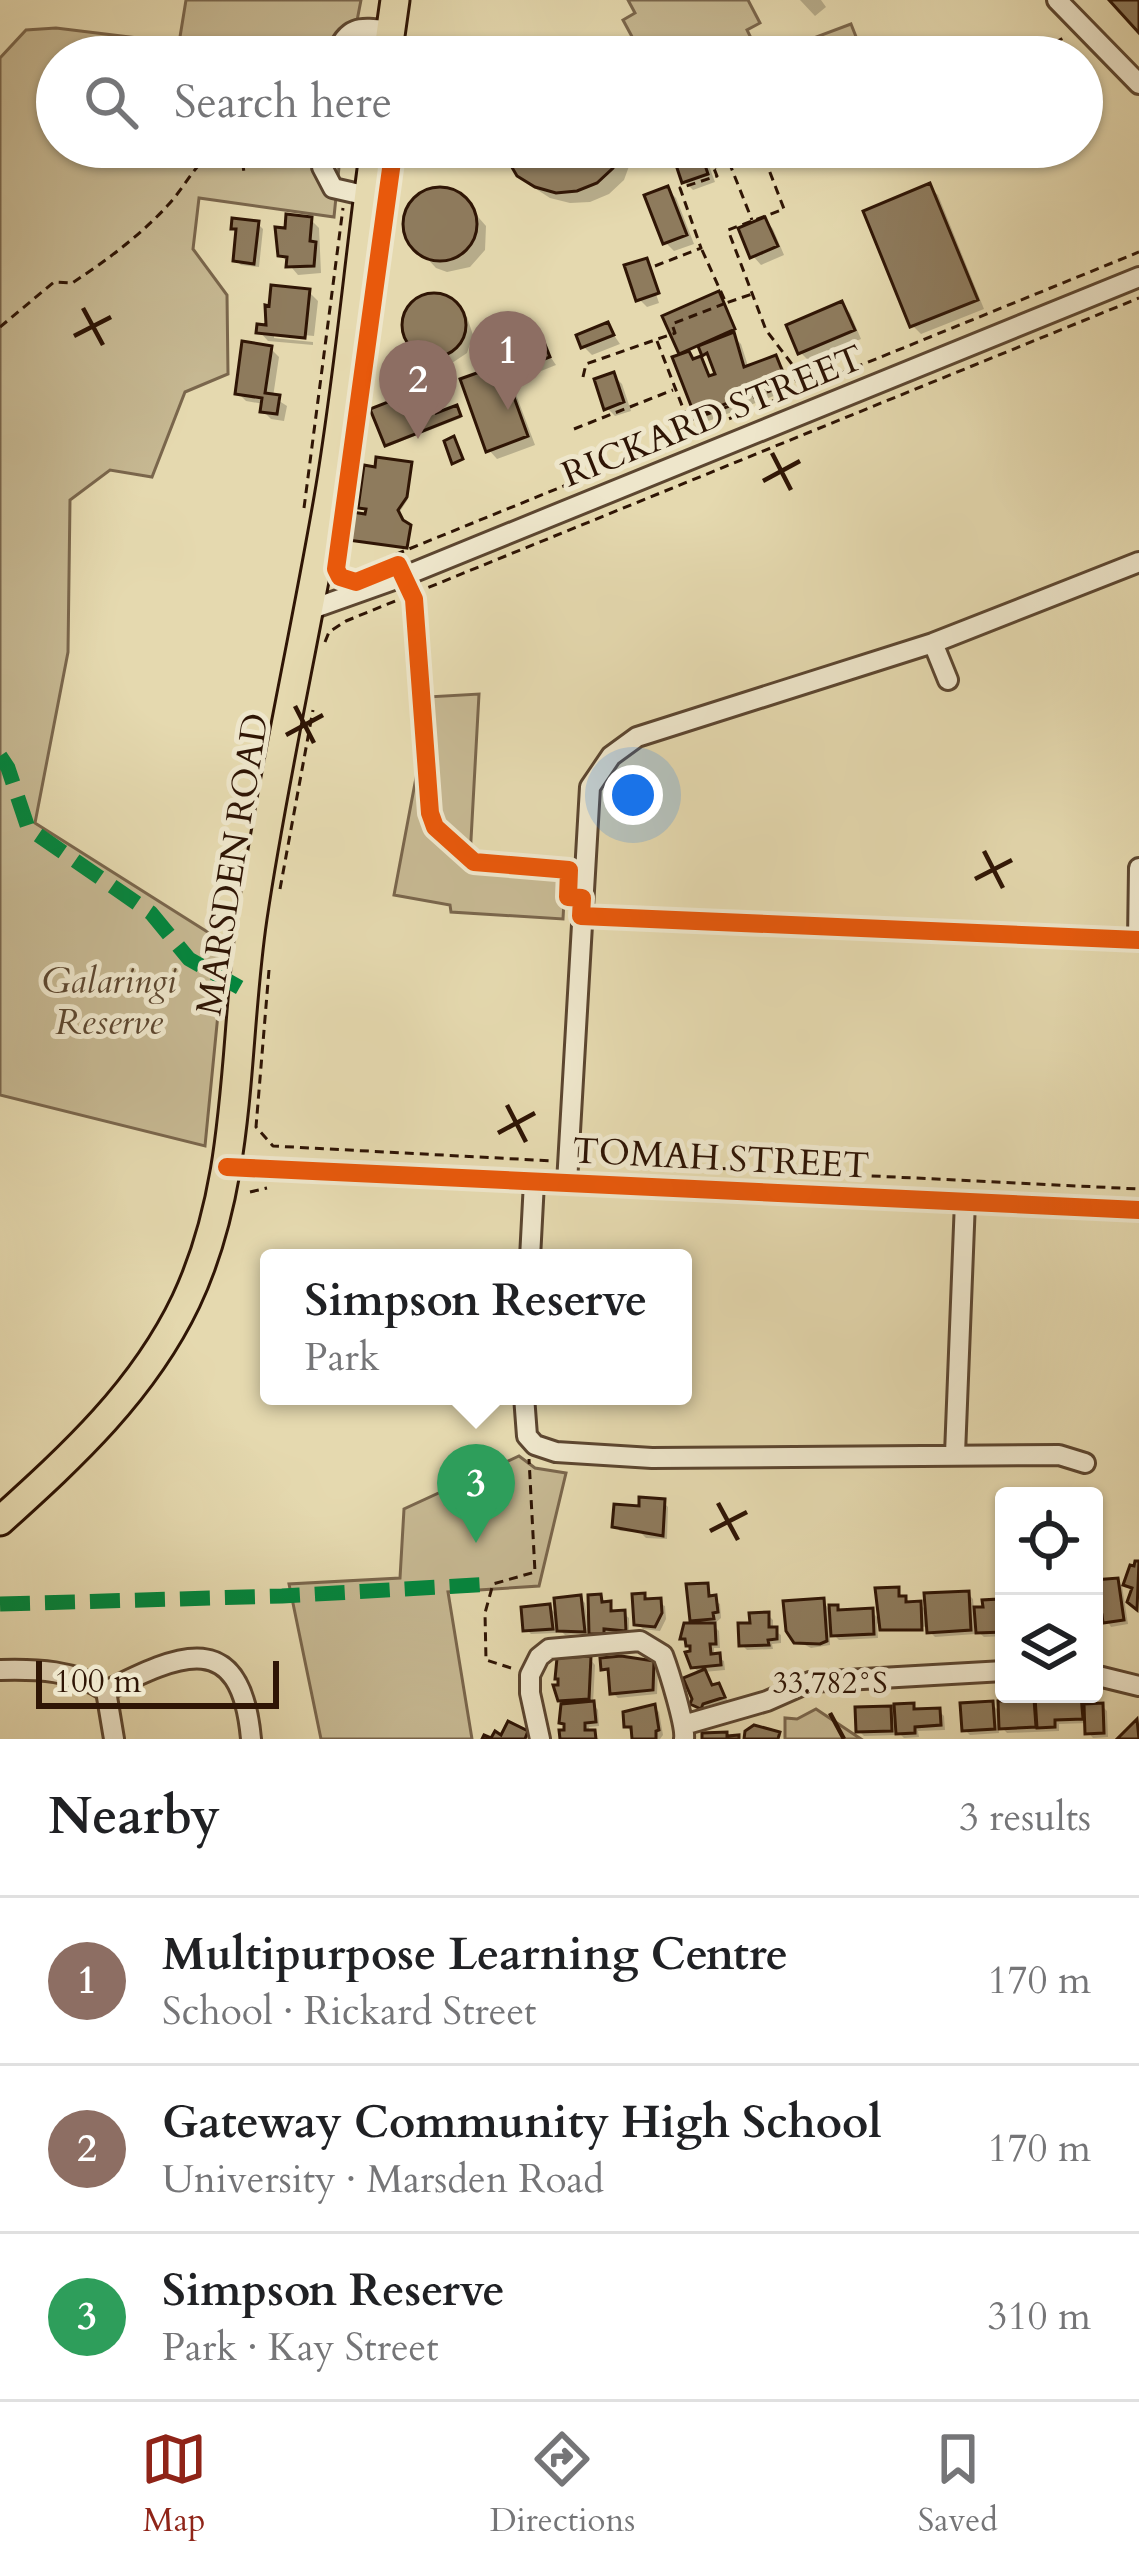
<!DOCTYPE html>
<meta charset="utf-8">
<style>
body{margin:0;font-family:Cardo,serif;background:#f6f6f6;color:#202124}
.controls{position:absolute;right:36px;bottom:36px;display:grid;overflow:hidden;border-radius:12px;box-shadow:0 3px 9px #0004}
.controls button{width:108px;height:108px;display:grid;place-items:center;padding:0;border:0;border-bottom:3px solid #e0e0e0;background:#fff;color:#202124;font:60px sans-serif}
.scale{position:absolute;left:36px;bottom:30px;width:243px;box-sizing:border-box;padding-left:12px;border:6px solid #2f1505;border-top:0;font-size:33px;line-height:42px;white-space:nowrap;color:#2f1505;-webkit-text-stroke:9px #eee6cb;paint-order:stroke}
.you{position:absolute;left:633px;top:795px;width:42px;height:42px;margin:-30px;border:9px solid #fff;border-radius:50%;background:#1a73e8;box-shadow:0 0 0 18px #1a73e833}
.badge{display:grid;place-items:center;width:78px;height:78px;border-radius:50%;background:#8f2418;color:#fff;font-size:39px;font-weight:700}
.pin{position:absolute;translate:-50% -99px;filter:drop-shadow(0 3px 6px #0008)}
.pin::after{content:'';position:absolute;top:63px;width:42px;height:36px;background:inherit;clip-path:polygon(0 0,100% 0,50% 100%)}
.popup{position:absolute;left:260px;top:1249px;width:432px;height:156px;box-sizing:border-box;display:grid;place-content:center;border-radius:12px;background:#fff;filter:drop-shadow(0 3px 9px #0005);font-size:39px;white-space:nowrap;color:#757577}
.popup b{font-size:45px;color:#202124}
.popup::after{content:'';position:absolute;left:50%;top:100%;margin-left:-24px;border:24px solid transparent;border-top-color:#fff}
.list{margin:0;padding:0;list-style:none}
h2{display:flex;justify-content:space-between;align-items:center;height:156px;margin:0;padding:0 48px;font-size:51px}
h2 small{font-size:39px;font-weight:400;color:#757577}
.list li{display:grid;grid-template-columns:78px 1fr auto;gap:36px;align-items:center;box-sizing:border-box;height:168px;padding:0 48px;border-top:3px solid #e0e0e0}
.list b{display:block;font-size:45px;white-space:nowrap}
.list p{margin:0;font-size:39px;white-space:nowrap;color:#757577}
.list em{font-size:39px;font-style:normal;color:#757577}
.icon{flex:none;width:66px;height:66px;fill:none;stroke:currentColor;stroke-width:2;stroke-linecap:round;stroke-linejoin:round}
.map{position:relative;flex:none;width:1139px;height:1739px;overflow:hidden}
.search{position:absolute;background:#fff;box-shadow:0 3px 9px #0004;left:36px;right:36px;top:36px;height:132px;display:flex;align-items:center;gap:30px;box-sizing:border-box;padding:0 42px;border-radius:66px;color:#757577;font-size:45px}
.sheet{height:660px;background:#fff}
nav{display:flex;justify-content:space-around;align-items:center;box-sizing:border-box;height:168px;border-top:3px solid #e0e0e0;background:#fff;font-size:33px;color:#757577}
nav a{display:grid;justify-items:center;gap:6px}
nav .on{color:#8f2418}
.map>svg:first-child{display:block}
</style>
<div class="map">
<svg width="1139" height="1739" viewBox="0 0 1139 1739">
<rect width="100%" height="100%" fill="#e5d9af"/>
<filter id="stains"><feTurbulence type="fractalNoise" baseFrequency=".00167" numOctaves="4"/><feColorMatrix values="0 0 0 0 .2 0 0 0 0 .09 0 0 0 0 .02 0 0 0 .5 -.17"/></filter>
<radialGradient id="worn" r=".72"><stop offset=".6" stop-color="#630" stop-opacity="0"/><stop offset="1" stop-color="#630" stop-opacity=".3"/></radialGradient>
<path fill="#c6b892" stroke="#7a664c" stroke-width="3" d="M186,0h175l-11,57h-293v90h284l-7,70 -135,-19 -6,51 34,46 1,79 -43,18 -33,85 -42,-7 -40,30 -2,152 -33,171 190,120 -20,203 -205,-51v-1037l26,-28 30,-2 123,15z
M628,0h120l12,23 -13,7 6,12 -29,15h-81l-20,-37 12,-7z
M851,24l13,33h-40l-8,-20z
M710,147h55l-49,20z
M418,596l10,101 51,-3 -9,164 96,7 -3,54 -112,-7 -1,-7 -56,-10 27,-144 -14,-152z
M519,1456l16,12 31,5 -27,113 -91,6 24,147h-151l-32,-155 111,-6 4,-69z
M816,1709l45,30h-76v-21l12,1z"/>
<path fill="#0003" fill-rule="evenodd" d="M800,0h21l5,7 -11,9z
M503,147h133l-12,33 -15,14 -19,8 -20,1 -20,-5 -17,-11z
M673,147h29l13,35 -22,8 -8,-8z
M929,187l9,8 46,114 -63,25 -8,-8z
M439,189l19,5 28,32 -1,24 -15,17 -23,5 -11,-4 -28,-30v-29l13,-15z
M668,190l8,8 18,46 -20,7 -8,-8z
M311,220l8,8 2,45 -23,2 -17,-20z
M765,220l8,9 11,26 -23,10 -8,-9z
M258,224l5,5 -4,38 -18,-2 -5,-5 3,-28 -5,-4z
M646,261l6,6h-5l12,36 -12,4 -8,-8z
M309,292l9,9 -4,35 -40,-4v6l39,4v3l-45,-4 -8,-9 9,-3z
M431,296l19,5 7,7 10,9 6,18 -6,18 -15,10 -27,-6 -16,-17 -4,-19 9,-17z
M719,296l16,35 -5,2 11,11 8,25 26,-10 8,8 9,22 -86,33 -8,-8 -17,-62zM701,345l13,18 5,13 -6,2 -13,-18 -4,1 -10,-9z
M841,304l9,9 11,26 -52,22 -8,-8 -11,-27z
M607,325l13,19 -28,11 -8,-8z
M543,346l13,19 -30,12 -8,-9z
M271,349l8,8 -6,40 14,9 -3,15 -13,-2 -8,-8 1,-7 -18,-3 -8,-8z
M501,367l8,9 26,69 -38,14 -8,-9z
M613,375l9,9 9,27 -16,5 -8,-8z
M432,391l3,8 -12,4 5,12 30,-5 3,8 -72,28z
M411,465l-3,34 -9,14 12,17 -3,18 -55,-7z
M663,1502l5,5 -1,32 -21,-1 -6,-6 -20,-1 -5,-5 27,-17z
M1117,1581l5,5 6,38 -17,3 -5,-8 -12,2v-35z
M707,1586l5,13 8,5 1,14 -8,7 6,6 1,17h-6v8l10,5 1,9 -21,2 10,15 10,5 4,10 -22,10 -13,-9 8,-29 -8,-7 2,-13 -11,-16 10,-12 -4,-39z
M897,1590l6,9 8,6 9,-1 9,9 39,-19 5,5 1,11h12l18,-14v40l-20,1 -10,-9 1,6 -40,3 -4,-4 7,-1 -1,-6 -54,3 -6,-6 1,15 -39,2 -9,-9v14l-19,3 -18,-9 30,-38 5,7h8l6,5 29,-2 11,11z
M644,1596l21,10 1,13 -6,12 -17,-2 -6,-6z
M580,1598l5,5 3,21 4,-1 8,-25 15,16 8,-1 6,5v17l-22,-3 1,6h-11l-4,-5 -28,2 -9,-9 1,7 -26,1 -5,-5 23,-22 10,10z
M768,1615l5,5v10l8,5v8l-9,1 1,5 -26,1 -5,-5 11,-20z
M590,1659l5,6 -2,39 5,6 1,16 -10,1v6l10,6h-36l4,-6 1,-26 -12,-13z
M653,1664l5,5 -1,25 -39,4 -5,-5 -4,-20 -5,-5z
M1080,1698l5,9 17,-1 5,5 1,26 -15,1 -5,-6v-9l-29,1v7l-52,2 -9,-10 1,10 -29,2 -6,-6 28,-25 10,10 -1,-10z
M912,1706l6,6 21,-1 5,5 1,14 -27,1 1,6 -15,1 -9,-9 1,6 -32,1 -5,-5 31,-22 8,8z
M654,1707l5,5 4,23 -3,4h-25l-8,-13z"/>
<path fill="#8e7b5d" stroke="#2f1505" stroke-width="3" d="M1109,0h30v33z
M500,147h123l-10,21 -16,15 -20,8 -21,2 -21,-6 -18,-11z
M670,147h29l9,27 -26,9z
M930,183l48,117 -68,27 -47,-116z
M668,186l19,49 -24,9 -19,-49z
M403 224a37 37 0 1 1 74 0a37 37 0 1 1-74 0Z
M286,214l26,3 -2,24 6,1 -2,24 -28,1 1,-10 -9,-1 -3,-29 10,1z
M765,217l13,29 -28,12 -12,-30z
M232,218l27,3 -5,43 -21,-3 3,-32h-5z
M647,258l12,35 -23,8 -12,-36z
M271,285l39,4 -5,49 -49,-5 1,-9 9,1 -1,-20 4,1z
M719,291l16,38 -56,25 -17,-38z
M402 325a32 32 0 1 1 64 0a32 32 0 1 1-64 0Z
M842,301l13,29 -57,24 -12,-29z
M608,322l6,13 -33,13 -5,-13z
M734,332l10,35 32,-12 10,25 -91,36 -23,-59 17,-6 4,8 8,-3 8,20 6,-2 -8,-21 -5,3 -4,-10z
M242,341l30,5 -7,47 15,2 -3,19 -17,-2 2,-14 -27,-4z
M544,342l6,15 -35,13 -6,-14z
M502,364l26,72 -42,16 -26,-73z
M614,372l10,30 -20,8 -10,-31z
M431,385l4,12 -12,5 4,10 7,-3 2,4 21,-8 4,11 -76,30 -15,-37z
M454,436l9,23 -11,5 -8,-23z
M376,457l36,5 -5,35 -9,13 5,10 8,5 -4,23 -59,-8 4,-28 13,2 1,-5 -8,-1 6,-43 11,2z
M639,1497l26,2 -2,37 -51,-9 2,-23 25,2z
M1135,1561h4l-2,49 -10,-8 5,-14 -9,-3 7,-20 4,1z
M1118,1578l6,42 -21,3 -1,-8 -8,1v-36z
M708,1583l1,13 7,-1 2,17 -5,1 1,6 -24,2 -4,-37z
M899,1587v9h7v6l15,-1 1,29h-42l-5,-42z
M969,1591l2,39 -44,3 -3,-40z
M645,1593v6l16,-1 1,15 -7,14 -21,-2 -2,-31z
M1004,1593v39l-28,1 -2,-26h9l-1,-7 16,-1 -1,-5z
M601,1594l1,8 9,-1v10l14,-1 1,21 -22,-2v5h-15l-1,-39z
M581,1595l4,37 -28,-1 -3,-33z
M824,1598l3,43 -7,3 -26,-1 -8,-12 -3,-30z
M550,1604l3,25 -30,2 -2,-24z
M829,1605h9v5l35,-2 1,26 -43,2z
M769,1612v15h8v12l-9,1 1,5 -30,1 -1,-23h12l-1,-10z
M684,1623h31l1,21h-6l1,10 9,-1 1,12 -30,3 -6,-16 5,-1v-5h-4l-1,-7h-5z
M591,1656l-2,43 -31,2 -5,-16h5v-6h-3l2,-21z
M621,1656l33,5 -1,29 -43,4 -2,-25 -7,1 -1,-12z
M705,1669l7,16 7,-2 6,14 -22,7 -2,5 -11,-5 2,-5 -9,-21z
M1081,1695l2,24 -28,1v7l-18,1 -2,-31z
M1034,1699l2,28 -37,2 -1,-28z
M594,1701l2,21 -11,1v7h10l1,9h-36l-1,-9h5v-6l-5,-1 2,-19z
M993,1701l2,28 -33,2 -2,-28z
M914,1703v6l26,-1 1,17 -26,2v6l-19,1 -2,-30z
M1103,1703l1,30 -19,1 -1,-30z
M655,1704l4,26 -3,1v8h-24l-1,-12h-7l-1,-15z
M891,1706l1,25 -36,1 -1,-25z
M1137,1719l2,20h-22z
M508,1721l20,10 -3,8h-43l2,-4 7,3 4,-7 6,4z
M754,1725l26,7 -2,7h-34l1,-8z
M727,1732v4l12,-1v4h-37v-6z"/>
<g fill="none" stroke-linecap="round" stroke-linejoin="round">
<defs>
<path id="minor" d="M1057,0l82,84
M335,57c12,-32 24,-30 55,-26
M325,147l-3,20 11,21 35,8
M309,610l93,-33 737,-300
M933,643l15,37
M581,916l558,24
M1138,940l1,-72
M227,1167l912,43
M567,1183l23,-396 21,-31 26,-19 296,-94 206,-81
M530,1258l4,-76
M524,1396l3,40 8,9 21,7 96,6 407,-3 26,8
M955,1454l10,-253
M0,1670c37,-1 74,0 106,21l8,48
M1094,1675l45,11
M106,1691c73,-37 135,-65 145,48
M687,1724l80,-23 43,-19 194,-11
M540,1739l-10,-46v-18l9,-18 10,-8 91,-8 23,14c6,16 23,71 21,84"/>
<path id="highway" d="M387,57l8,-57
M0,1521c73,-66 143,-130 186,-220 57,-121 47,-254 66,-383 21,-141 53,-280 77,-420 20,-116 30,-234 46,-351"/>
</defs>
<use href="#minor" stroke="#5c4630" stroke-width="24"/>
<use href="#highway" stroke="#2f1505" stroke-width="33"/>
<path stroke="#2f1505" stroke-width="3" stroke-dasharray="9 6" stroke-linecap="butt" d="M1028,57l37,-20
M240,147l4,25
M766,147l-5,2 23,60 -56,21 38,100 41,54
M729,162l23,58
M702,250l24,53 26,-9
M655,266l46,-18 -21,-60 37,-12 -4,-10 46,-16
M0,327l54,-45 18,1c33,-21 71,-50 97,-79 18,-20 27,-43 51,-57
M657,341l31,80 50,-18 2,8
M583,377l3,-13 89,-31 -3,-9 54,-21
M739,403l64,-25
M574,429l99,-39
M304,508l39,-300
M340,577l799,-325
M325,642l4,-10 17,-11 793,-323
M280,889l33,-179
M269,970l-13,157 17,19 281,15
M587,1162l552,27
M250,1192l17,-4
M511,1668l-25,-8 -1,-47 8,-29 42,-12 -6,-113"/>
<use href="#minor" stroke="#eee6cb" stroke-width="18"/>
<use href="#highway" stroke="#e5d9af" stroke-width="27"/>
<path stroke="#00873e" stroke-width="15" stroke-dasharray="30 15" stroke-linecap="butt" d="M0,756l8,12 20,60 123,85 38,46 55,31
M0,1604l282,-8 211,-12"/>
<defs>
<path id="cycleway" d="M394,147l-58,422 4,8 16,5 42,-17 16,34 16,214 5,14 39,35 95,8 -1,27 14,1 -1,18 558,24
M227,1167l912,43"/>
</defs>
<use href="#cycleway" stroke="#eee6cb" stroke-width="26"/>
<use href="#cycleway" stroke="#e8590c" stroke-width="18"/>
</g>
<path fill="none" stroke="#2f1505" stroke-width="4.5" d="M83,308l20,37M74,336l37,-19M772,453l19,37M763,481l37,-20M295,706l19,37M286,735l37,-20M984,851l19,37M975,879l37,-19M507,1105l19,37M498,1133l37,-20M718,1503l20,37M710,1531l37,-19M830,1713l14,26"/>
<g text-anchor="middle" stroke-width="10" stroke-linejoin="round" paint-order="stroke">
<g font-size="36" fill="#2f1505" stroke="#eee6cb">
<text transform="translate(712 415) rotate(-22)" y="13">RICKARD STREET</text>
<text transform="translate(231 864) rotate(-81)" y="13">MARSDEN ROAD</text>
<text transform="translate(721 1157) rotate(3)" y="13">TOMAH STREET</text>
</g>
<g font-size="36" font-style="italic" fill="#5c462f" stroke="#eee6cb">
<text x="109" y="993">Galaringi<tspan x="109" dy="41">Reserve</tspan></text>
</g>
</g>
<g font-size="30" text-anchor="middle" fill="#2f1505" stroke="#eee6cb" stroke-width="10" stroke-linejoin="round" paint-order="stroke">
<text x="830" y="1693">33.782°S</text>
</g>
<rect width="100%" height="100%" filter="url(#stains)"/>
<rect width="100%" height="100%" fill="url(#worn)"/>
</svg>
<div class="controls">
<button><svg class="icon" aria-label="locate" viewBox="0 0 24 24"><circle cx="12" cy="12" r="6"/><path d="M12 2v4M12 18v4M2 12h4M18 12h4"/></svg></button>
<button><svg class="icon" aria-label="layers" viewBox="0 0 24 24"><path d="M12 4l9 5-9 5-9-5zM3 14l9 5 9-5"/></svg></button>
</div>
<div class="scale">100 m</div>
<div class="you"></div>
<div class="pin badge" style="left:508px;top:410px;background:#8d6e63">1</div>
<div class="pin badge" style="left:418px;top:439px;background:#8d6e63">2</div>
<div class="pin badge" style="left:476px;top:1543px;background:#2e9e5b">3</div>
<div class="popup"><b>Simpson Reserve</b>Park</div>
<div class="search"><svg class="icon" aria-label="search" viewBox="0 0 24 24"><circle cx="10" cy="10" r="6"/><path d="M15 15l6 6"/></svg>Search here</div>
</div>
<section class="sheet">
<h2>Nearby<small>3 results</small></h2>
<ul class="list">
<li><span class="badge" style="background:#8d6e63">1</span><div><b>Multipurpose Learning Centre</b><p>School · Rickard Street</p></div><em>170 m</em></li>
<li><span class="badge" style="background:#8d6e63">2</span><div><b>Gateway Community High School</b><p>University · Marsden Road</p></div><em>170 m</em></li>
<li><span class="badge" style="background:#2e9e5b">3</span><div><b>Simpson Reserve</b><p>Park · Kay Street</p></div><em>310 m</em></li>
</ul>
</section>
<nav>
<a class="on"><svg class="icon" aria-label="map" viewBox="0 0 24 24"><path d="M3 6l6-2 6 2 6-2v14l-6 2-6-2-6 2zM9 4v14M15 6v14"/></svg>Map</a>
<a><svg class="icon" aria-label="directions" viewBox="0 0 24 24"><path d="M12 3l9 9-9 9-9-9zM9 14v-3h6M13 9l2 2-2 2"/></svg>Directions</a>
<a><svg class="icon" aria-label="saved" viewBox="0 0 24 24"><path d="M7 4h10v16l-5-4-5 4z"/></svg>Saved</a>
</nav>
